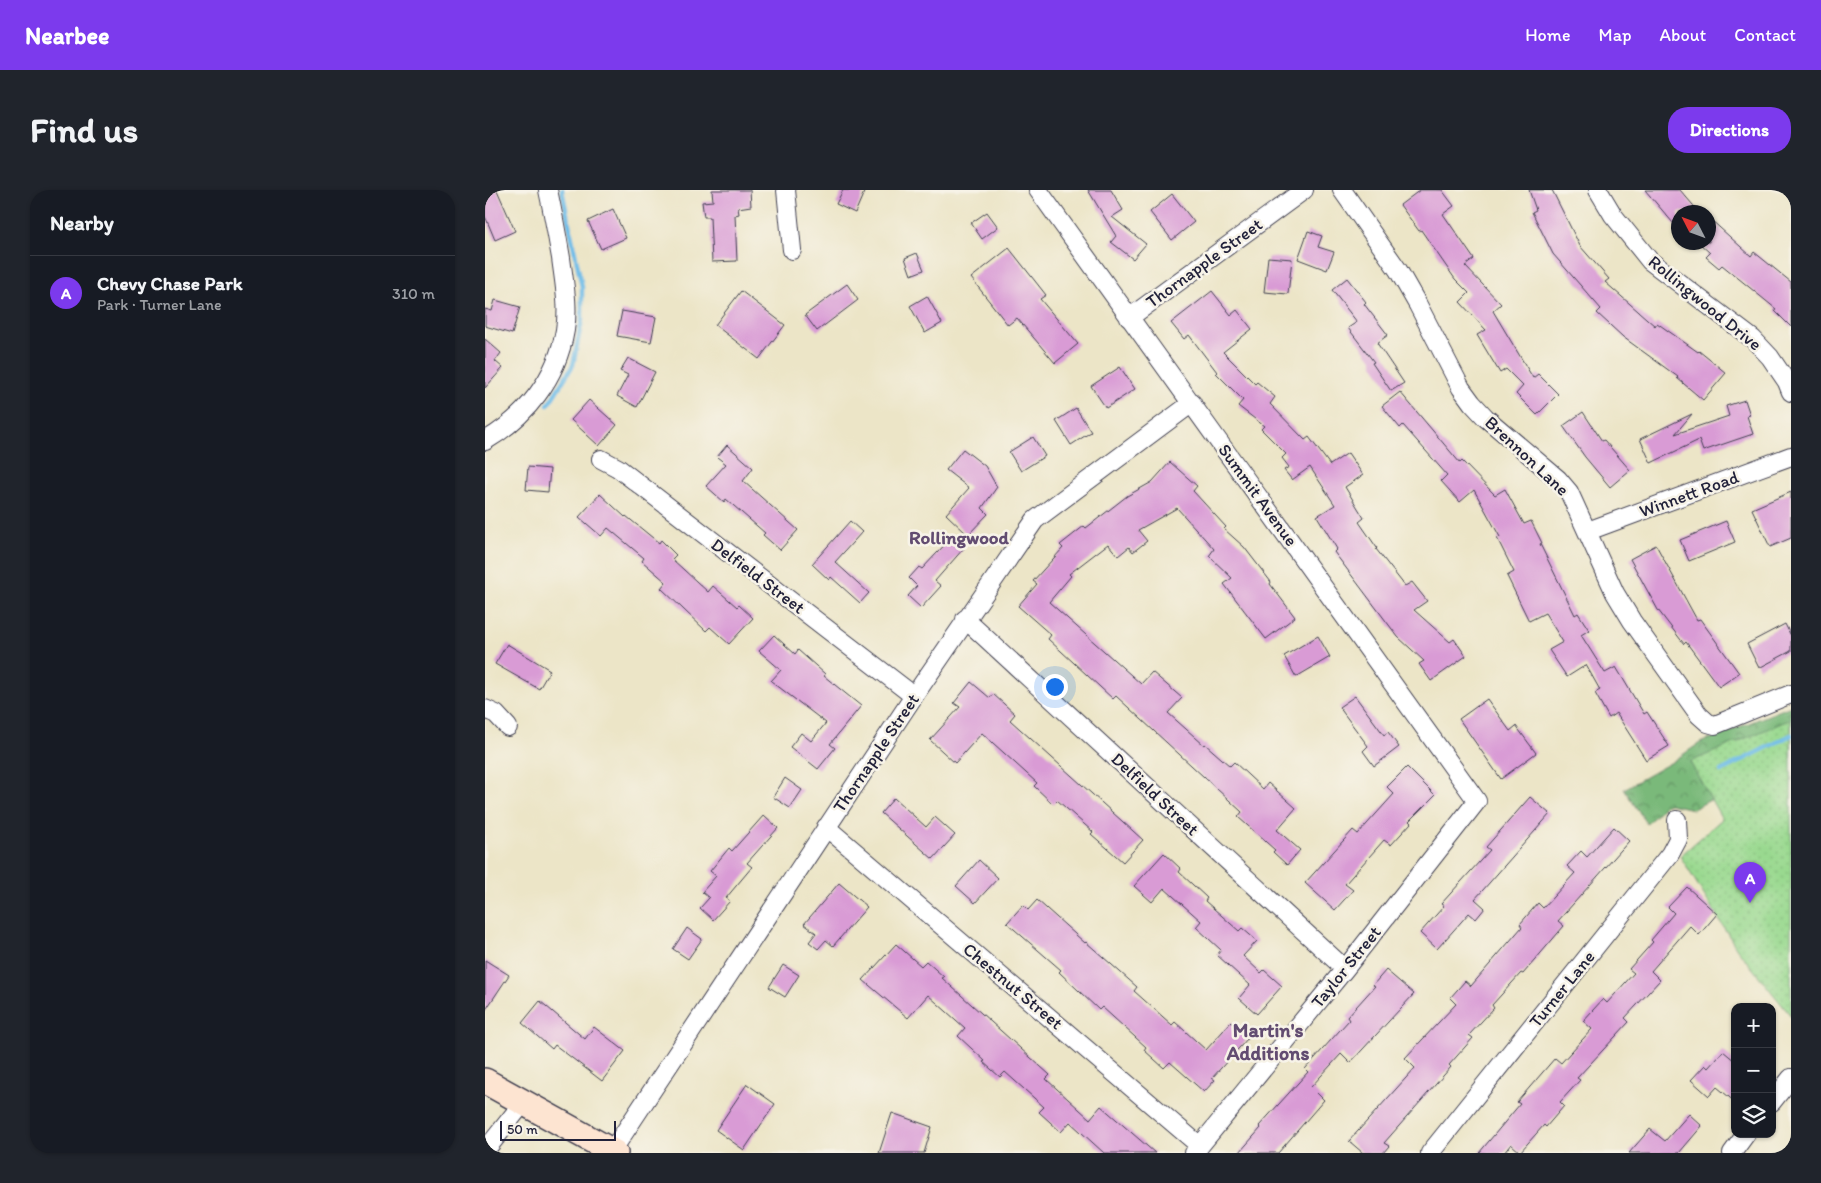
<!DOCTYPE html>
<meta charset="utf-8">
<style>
body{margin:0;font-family:Itim,sans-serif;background:#20242c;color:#f1f3f6}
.controls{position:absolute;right:15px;bottom:15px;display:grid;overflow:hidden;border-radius:10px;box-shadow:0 1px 4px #0004}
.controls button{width:45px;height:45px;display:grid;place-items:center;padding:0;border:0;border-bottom:1px solid #363941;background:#171b24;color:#f1f3f6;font:25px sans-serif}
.compass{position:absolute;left:1186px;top:15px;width:45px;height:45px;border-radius:50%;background:#171b24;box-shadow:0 1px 4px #0004;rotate:312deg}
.scale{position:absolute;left:15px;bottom:12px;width:116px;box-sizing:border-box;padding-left:5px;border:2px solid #22223b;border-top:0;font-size:14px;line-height:18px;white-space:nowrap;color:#22223b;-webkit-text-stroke:4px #f7f3e8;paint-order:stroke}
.you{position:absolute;left:569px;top:496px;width:18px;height:18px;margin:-12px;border:4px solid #fff;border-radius:50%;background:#1a73e8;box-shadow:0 0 0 8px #1a73e833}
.badge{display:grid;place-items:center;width:32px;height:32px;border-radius:50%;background:#7c3aed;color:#fff;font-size:16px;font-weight:700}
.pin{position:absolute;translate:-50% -41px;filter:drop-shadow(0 1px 2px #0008)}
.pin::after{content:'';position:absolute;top:26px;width:18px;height:15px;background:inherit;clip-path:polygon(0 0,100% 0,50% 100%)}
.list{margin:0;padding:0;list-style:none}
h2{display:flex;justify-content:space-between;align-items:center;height:65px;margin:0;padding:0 20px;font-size:21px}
h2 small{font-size:16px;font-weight:400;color:#9ea1a6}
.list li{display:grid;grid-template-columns:32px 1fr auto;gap:15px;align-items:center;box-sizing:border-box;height:75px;padding:0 20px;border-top:1px solid #363941}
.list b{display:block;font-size:19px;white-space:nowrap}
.list p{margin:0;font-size:16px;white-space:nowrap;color:#9ea1a6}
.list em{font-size:16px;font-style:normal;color:#9ea1a6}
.icon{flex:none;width:28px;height:28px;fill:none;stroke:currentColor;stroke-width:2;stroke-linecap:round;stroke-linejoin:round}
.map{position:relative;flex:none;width:1306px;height:963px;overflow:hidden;border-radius:20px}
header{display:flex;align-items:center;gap:30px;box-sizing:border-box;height:70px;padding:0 25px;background:#7c3aed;color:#fff}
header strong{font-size:24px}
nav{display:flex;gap:28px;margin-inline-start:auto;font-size:18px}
.intro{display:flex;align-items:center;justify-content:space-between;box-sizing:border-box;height:120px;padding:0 30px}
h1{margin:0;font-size:35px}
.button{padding:12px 22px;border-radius:20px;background:#7c3aed;color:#fff;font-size:18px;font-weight:700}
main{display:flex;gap:30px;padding:0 30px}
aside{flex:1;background:#171b24;border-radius:20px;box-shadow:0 1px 4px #0004}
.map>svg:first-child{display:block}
</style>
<header>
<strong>Nearbee</strong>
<nav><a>Home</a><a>Map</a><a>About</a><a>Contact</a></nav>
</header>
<div class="intro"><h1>Find us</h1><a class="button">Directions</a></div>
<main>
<aside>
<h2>Nearby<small></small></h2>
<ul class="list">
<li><span class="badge">A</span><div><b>Chevy Chase Park</b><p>Park · Turner Lane</p></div><em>310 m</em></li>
</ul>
</aside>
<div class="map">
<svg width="1306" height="963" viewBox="0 0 1306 963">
<defs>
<pattern id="forest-crowns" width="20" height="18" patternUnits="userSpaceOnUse" patternTransform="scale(1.25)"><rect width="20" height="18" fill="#7ab97a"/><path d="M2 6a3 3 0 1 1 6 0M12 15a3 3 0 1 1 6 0" fill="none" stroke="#649665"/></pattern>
<pattern id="park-dots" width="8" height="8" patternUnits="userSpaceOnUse" patternTransform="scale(1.25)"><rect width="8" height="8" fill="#99d98f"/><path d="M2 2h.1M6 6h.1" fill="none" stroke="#84ba7c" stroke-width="1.8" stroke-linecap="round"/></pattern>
</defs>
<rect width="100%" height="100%" fill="#f7f3e8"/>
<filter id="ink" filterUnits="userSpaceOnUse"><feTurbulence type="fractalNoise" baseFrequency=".02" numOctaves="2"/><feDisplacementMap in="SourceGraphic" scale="10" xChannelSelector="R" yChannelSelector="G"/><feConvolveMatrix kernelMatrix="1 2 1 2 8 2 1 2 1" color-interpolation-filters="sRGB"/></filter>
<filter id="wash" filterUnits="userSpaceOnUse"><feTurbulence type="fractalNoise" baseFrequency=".0096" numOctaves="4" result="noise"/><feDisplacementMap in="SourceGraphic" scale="20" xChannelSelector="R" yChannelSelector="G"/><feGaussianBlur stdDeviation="1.12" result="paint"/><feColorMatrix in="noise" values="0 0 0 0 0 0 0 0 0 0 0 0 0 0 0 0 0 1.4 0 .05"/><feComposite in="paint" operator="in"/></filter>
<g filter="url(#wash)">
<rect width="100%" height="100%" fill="#ece5c7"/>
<path fill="url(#forest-crowns)" stroke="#4e6e5a" d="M1306,516v52l-98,51 -23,-5 -5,1 -18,19 -23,-35 48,-27 28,-19z"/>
<path fill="url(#park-dots)" stroke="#5e7e65" d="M1306,529v297l-54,-67 -57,-93 42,-37 -32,-57z"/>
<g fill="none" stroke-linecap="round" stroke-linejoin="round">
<path stroke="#6dbce8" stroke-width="4.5" d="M63,215l25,-40 9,-45v-33l-20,-97
M1236,581l70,-36"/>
</g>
<g id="blocks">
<path fill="#d99bd5" d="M0,0h12l18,41 -20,9 -10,-24z
M227,0h38l1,16 -13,2 1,6 -4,1 2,46 -25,1 -2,-45h-6l-2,-15 11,-1z
M358,0h22l-10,23 -19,-9z
M603,0h23l12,20 -11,7 34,27 -13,15 -22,-17 5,-6z
M935,0h22l12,16 -11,8 31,45 -9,7 36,38 -8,7 40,67 5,-4 20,20 -21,21 -21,-21 7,-8 -17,-17 -6,4 -23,-38 9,-5 -26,-28 9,-9 -14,-14 -34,-49 -2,1 -19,-26z
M1044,0h23l28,56 29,33 -4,3 50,44 2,-3 41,29 1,-1 27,22 -23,27 -26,-22 1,-1 -55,-40 -26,-24 4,-4 -48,-55 -21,-42 4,-2z
M1160,0h35l19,22h-20v18z
M687,4l22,28 -22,18 -22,-28z
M128,19l13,29 -25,11 -13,-28z
M502,22l11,15 -16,12 -11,-16z
M1224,28l42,38 3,-4 37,30v45l-16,-16 1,-2 -54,-44 -3,3 -13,-11 4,-4 -12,-11h11z
M823,41l14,5 -4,11 16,5 -7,18 -29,-11z
M524,58l37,47 -6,4 38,45 -23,19 -38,-45 -9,7 -37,-47z
M432,63l7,17 -13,5 -6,-17z
M783,67l24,2 -4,35 -24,-2z
M862,88l19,24 -2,2 24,31 -11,8 27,40 -13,8 -19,-28 2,-1 -26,-34 9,-6 -25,-32z
M362,94l11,16 -41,31 -12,-16z
M256,101l44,34 -26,34 -44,-34z
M727,101l19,24 6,-5 15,19 -29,23 32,32 2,-2 18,15 -5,7 35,36 4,-3 21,28 18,-12 15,22 -18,12 19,31 -5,4 18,26 -1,1 29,37 7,-4 15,19 -13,9 36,32 4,-3 12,17 -35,25 -12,-17 5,-3 -26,-24 -64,-85 3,-3 -20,-33 18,-11 -25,-38 -18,13 -8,-10 5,-3 -7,-9 4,-4 -25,-25 3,-3 -26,-20 5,-6 -27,-27 1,-1 -28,-37 -5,4 -13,-16z
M442,106l15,27 -17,10 -15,-27z
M10,110l25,7 -8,27 -27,-8v-17l7,2z
M137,121l34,6 -5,25 -34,-6z
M0,149l16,14 -6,8 8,7 -18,20z
M143,168l27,14 -18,35 -20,-11 11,-21 -8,-4z
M635,177l15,22 -29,19 -15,-22z
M915,202l60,71 2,-2 33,34 10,-6 19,35 7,-3 11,22 -2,1 35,71 3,-2 11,17 -8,5 24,38 11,-6 28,47 3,-2 22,34 -23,14 -30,-47 -7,5 -14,-25 5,-3 -14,-25 -19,12 -18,-27 14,-8 -18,-29 -16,8 -22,-45 7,-4 -17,-34 3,-1 -26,-47 -14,12 -19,-21 6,-6 -44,-50 -3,3 -18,-22z
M104,210l28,25 -18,21 -28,-26z
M1260,210l5,15 -3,1 6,18 -50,17 -4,-11 -48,23 -11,-24 52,-25 -17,20 54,-18 -3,-10z
M591,218l15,24 -20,13 -15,-24z
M1098,222l19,29 2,-1 26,30 -20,17 -25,-30 -22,-31z
M548,247l12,19 -24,15 -12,-19z
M242,255l26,23 -10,13 55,49 -18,20 -17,-15 2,-2 -39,-34 -2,3 -18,-16 20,-22 -9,-7z
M478,259l22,17 12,21 -15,21 6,6 -20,21 -22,-21 23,-26 -23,-18z
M685,272l27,24 -4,5 33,36 -2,2 20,18 27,35 -1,2 25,33 -29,22 -42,-55 8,-6 -23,-22 5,-7 -37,-41 -39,22 9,11 -14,11 -4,-5 -11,9 -10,-12 -39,30 2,2 -22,26 92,82 11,-12 30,26 -14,15 36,32 1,-1 25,22 4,-4 29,27 5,-6 28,25 -19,22 23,20 -13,15 -14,-13 2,-2 -37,-33 4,-5 -126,-116 -3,3 -65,-60 3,-4 -33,-29 19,-22 -4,-3 30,-33 -3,-3 24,-19 2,2 41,-32 25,-14z
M43,277l22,2 -2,23 -22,-2z
M1306,302v46l-21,9 -18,-38z
M115,304l25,23 1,-1 33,27 2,-3 15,15 -4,4 36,33 5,-6 24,21 2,-2 14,13 -24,26 -19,-17 -4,4 -45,-43 5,-6 -24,-21 2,-3 -36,-30 -7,8 -22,-19z
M365,331l12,11 -27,30 34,31 -9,10 -29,-26 -2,3 -17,-16z
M1241,331l9,21 -46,19 -9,-21z
M467,347l12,11 -29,33 6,5 -20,22 -13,-12 9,-10 -8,-8 10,-11 3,2z
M1171,355l41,75 3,-1 39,54 -20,14 -33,-45 -2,2 -26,-34 -28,-51z
M1300,434l6,12v15l-32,17 -12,-24z
M289,445l21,19 3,-4 27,24 -1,2 37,30 -31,38 5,4 -17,21 -28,-22 11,-14 10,8 15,-18 -55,-42 10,-11 -22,-19z
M833,446l12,21 -34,20 -12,-21z
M22,454l43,26 -11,19 -44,-25z
M486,492l19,16 3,-4 22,20 -5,6 133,120 -20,22 -32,-28 2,-2 -36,-32 -4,4 -19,-18 3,-3 -55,-50 -27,30 -25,-23 30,-33 -6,-4z
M870,506l29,39 4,-3 11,15 -25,19 -11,-15 5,-5 -29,-39z
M1002,509l23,32 6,-5 20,27 -35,26 -42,-60z
M922,577l28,28 -26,26 2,2 -20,22 -7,-5 -39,44 8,6 -18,20 -30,-27 48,-53 5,4 36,-40 -7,-7z
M300,588l17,12 -12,18 -17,-11z
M1045,607l20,17 -75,85 10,9 -9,11 -7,-6 -32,36 -17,-16 24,-27 -3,-2 49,-54 -4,-3z
M409,608l32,29 9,-10 20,18 -22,24 -52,-46z
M279,625l14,13 -31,35 5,4 -26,31 4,3 -17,19 -13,-12 9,-10 -7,-6 14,-16 -6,-5 19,-23 3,3z
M1129,637l15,14 -71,80 6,5 -41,48 -2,-1 -29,32 2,3 -25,27 4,3 -24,27 2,2 -67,76 5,3 -6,7h-20l-14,-12 66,-73 -10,-10 51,-54 -6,-6 15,-17 6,5 51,-59 -2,-3 18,-21 5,5 32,-35 -8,-7 14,-15 6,6z
M679,663l17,16 -2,3 28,26 -2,3 34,30 3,-3 15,13 -14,15 18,17 3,-3 18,16 -25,28 -18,-16 11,-13 -33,-30 4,-5 -25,-23 5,-6 -37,-33 -12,14 -18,-16z
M494,670l19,18 -23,25 -19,-17z
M354,693l28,24 -34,39 -7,-6 -8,9 -9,-7 7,-9 -12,-9z
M1202,697l30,27 -18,21 -9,-9 -39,45 9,9 -35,38 4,4 -52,56 3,2 -20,22 4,4 -18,21 -2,-2 -24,27 -9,-8 -7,9h-25l41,-49 -3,-2 38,-44 6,5 31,-34 -9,-8 20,-22 4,4 27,-30 -5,-4 24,-27 -2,-2 23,-27 -6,-6z
M552,710l48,43 1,-1 51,45 -3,4 38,34 3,-3 31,28 25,-28 17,16 -36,40 3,2 -11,12 -34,-30 -6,6 -20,-18 2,-3 -44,-40 -3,3 -40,-38 2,-2 -54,-47 16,-18 5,5z
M202,738l15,11 -14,20 -15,-10z
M411,754l25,22 5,-5 18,16 -2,1 108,97 -4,4 44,40 11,-13 54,47h-51l-34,-31 -9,10 -22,-20 5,-5 -39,-35 -5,5 -17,-15 2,-1 -27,-25 7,-8 -37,-33 -20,23 -45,-38z
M0,770l24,15 -24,36z
M298,775l16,10 -14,22 -16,-10z
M901,780l28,24 -64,69 -9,-9 -30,33 13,13 -46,53h-39l22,-25 -2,-2 49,-54 -3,-3 44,-49 -2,-3 28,-31 -2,-1z
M55,811l45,38 9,-12 31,24 -23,30 -47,-36 -3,4 -30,-26z
M1238,861l12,10v41l-18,-15 -8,9 -18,-16 14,-15 3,3z
M262,894l28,20 -31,46 -28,-20z
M407,923l40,14 -8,26h-45z
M1204,924l13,12 -23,27h-50l21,-24 15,12z"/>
</g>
</g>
<g filter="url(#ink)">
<use href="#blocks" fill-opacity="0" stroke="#403f50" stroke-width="1"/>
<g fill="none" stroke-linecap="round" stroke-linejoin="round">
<defs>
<path id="minor" d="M301,0l6,60
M553,0l439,611 -132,168 -151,184
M857,0l56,80 20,35 43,83 11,15 14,15 72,61 11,13 46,101 17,28 67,94 9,8 7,2 76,-31
M1113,0l15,25 37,46 103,78 17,18 17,25 4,10
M644,128l175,-128
M0,251c41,-24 72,-63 80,-111 4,-24 -1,-48 -4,-72 -4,-23 -8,-45 -13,-68
M116,269l17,9 296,228
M1103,341l203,-75
M480,429l380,350
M0,519l11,5 12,13
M341,637l374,319
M1287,912l19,-24
M0,961l38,-48
M127,961l302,-455 121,-176 157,-117
M945,963l240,-299 8,-15 -1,-19
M1247,963l14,-19"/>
<path id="secondary" d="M0,891l130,72"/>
</defs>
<use href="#minor" stroke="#403f50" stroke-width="20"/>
<use href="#secondary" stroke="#403f50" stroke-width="28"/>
<use href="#minor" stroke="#fff" stroke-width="18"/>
<use href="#secondary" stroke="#fde4d1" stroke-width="25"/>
</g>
</g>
<g text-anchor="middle" stroke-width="5" stroke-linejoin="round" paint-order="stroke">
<g font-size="18" fill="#22223b" stroke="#f7f3e8">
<text transform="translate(719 73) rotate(-36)" y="6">Thornapple Street</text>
<text transform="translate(1220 113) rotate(39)" y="6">Rollingwood Drive</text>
<text transform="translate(1042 266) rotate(43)" y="6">Brennon Lane</text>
<text transform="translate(1204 304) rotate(-20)" y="6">Winnett Road</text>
<text transform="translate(773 305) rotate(54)" y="6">Summit Avenue</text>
<text transform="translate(273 386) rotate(37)" y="6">Delfield Street</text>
<text transform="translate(391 563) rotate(-56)" y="6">Thornapple Street</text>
<text transform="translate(670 604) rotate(43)" y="6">Delfield Street</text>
<text transform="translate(861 777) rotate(-51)" y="6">Taylor Street</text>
<text transform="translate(528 796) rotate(40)" y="6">Chestnut Street</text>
<text transform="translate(1077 799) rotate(-51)" y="6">Turner Lane</text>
</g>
<g font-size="19" font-weight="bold" fill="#624c71" stroke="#f7f3e8">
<text x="474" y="354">Rollingwood</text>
</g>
<g font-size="20" font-weight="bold" fill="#624c71" stroke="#f7f3e8">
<text x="783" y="847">Martin's<tspan x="783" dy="23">Additions</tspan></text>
</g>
</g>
</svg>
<div class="controls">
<button>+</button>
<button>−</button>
<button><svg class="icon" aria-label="layers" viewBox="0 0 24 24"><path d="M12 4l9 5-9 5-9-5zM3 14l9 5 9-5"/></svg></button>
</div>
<svg class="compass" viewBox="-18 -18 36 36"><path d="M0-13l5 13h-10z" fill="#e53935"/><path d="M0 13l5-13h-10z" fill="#9ea1a6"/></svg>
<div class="scale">50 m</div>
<div class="you"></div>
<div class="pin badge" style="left:1265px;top:713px">A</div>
</div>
</main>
